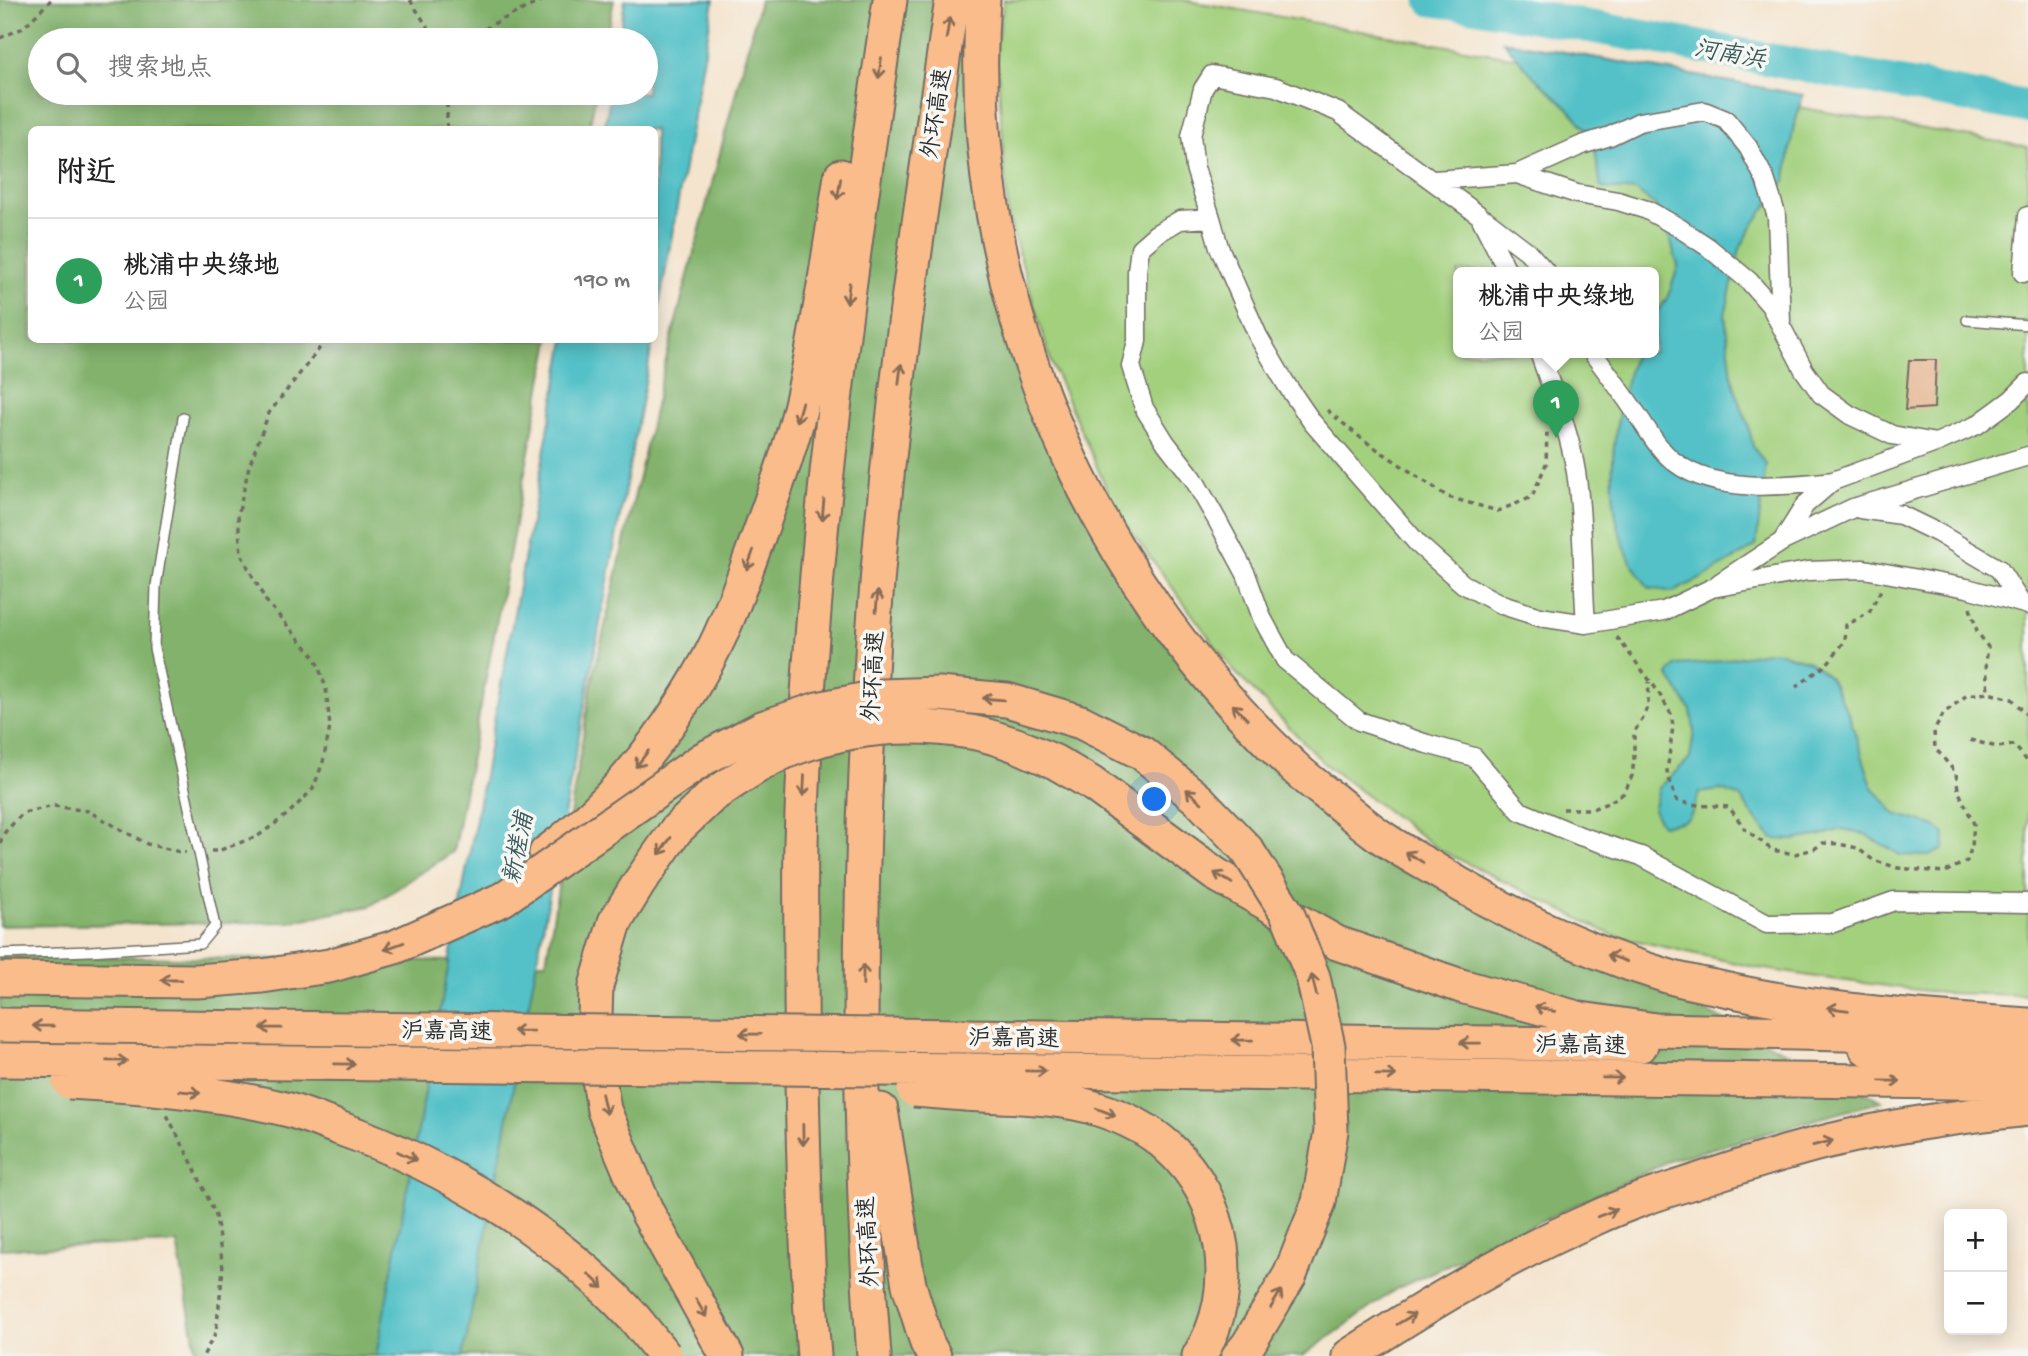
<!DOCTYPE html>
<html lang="zh">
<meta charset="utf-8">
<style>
body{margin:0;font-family:"Gochi Hand","LXGW WenKai TC",sans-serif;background:#f2f2f2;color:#222}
.controls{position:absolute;right:21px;bottom:21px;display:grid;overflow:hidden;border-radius:10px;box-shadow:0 4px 18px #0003}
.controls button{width:63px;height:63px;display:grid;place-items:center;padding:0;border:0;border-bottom:2px solid #e0e0e0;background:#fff;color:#222;font:35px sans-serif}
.you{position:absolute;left:1155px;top:800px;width:24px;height:24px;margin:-18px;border:5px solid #fff;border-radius:50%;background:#1a73e8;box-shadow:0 0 0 10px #1a73e833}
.badge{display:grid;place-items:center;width:46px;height:46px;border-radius:50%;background:#1f6fb2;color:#fff;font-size:23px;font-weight:700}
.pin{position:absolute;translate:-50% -58px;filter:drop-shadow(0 2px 4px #0008)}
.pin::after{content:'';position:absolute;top:37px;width:24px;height:21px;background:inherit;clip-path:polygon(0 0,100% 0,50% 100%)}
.popup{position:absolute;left:1453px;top:267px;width:206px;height:91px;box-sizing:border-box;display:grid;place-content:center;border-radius:10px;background:#fff;filter:drop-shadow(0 2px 5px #0005);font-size:23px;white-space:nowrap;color:#767676}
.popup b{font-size:26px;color:#222}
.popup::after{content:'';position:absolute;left:50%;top:100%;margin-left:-14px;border:14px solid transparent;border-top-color:#fff}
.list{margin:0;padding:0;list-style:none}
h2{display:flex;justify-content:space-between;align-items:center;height:91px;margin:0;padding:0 28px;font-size:30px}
h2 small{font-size:23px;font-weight:400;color:#767676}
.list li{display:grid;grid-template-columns:46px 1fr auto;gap:21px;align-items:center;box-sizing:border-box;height:126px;padding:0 28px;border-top:2px solid #e0e0e0}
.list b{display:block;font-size:26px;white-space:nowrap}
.list p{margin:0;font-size:23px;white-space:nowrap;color:#767676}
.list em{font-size:23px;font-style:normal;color:#767676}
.icon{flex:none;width:38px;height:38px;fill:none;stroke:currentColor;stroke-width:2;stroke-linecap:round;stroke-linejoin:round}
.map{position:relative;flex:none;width:2028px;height:1356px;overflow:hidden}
.search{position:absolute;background:#fff;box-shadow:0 4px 18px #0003;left:28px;top:28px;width:630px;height:77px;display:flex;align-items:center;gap:18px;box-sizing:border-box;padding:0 24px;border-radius:38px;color:#767676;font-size:26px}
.panel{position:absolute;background:#fff;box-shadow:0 4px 18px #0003;left:28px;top:126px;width:630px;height:217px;border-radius:10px}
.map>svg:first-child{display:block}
</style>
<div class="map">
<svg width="2028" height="1356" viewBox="0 0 2028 1356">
<rect width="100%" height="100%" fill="#f6f6f2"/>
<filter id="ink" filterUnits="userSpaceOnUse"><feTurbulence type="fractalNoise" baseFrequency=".0143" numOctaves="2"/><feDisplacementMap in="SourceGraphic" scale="14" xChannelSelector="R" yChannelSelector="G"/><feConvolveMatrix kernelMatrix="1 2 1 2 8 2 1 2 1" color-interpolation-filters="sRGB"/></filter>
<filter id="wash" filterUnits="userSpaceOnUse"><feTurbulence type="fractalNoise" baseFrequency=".00686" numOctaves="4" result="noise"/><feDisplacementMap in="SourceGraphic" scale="28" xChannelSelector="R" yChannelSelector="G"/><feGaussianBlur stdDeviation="1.57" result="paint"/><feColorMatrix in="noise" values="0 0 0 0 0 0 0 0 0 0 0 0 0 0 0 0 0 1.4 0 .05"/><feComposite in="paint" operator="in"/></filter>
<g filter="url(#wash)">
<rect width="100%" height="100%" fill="#f4e4cd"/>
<path fill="#a3d07d" stroke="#677e54" stroke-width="2" fill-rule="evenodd" d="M1004,0h179l845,147v848l-86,-2 -119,-15 -65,-10 -146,-33 -172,-85 -113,-84 -93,-95 -117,-159 -65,-147 -44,-149 -12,-170zM1458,272h196v80h-196z"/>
<path fill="#82b26c" stroke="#566e4c" stroke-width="2" d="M0,0h614l-8,40h-566v53h556l-7,36 -557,1v210h518l-97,512 -83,54 -81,16 -289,4z
M760,0h204l19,218 27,136 53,119 76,134 97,131 108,89 538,274 -208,58 -278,130 -93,67h-1106l-20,-113 -177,6v-293l546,6 45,-275 73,-320z"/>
<path fill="#53c1c7" stroke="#3f7679" stroke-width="2" d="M625,0h89l-59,329 -1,-199 -50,-1 7,-36h35v-53h-27z
M1503,41l300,54 -10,35 -7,49 -35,49 -11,21 -15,66 7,62 7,25 9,21 5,24 13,17 -10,82 -56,33 -27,13 -24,-4c-6,-8 -13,-17 -18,-26 -32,-65 -17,-144 4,-210h19v-35l14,-20 10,-31 -7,-24 -15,-36 -20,-15 -35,-3 -8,-51 -25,-29 -34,-31z
M565,340h88l-190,1016h-87z
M1773,651l37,10 20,17 19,37 23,71 23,28 38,11 12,9 -1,15 -15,7 -29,-1 -35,-21 -23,-5 -20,6 -28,5 -21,-1 -19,-22 -14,-20 -19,-7 -22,3c-9,27 -7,29 -37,32l-9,-15 6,-22 31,-30 4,-27 -3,-21 -23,-35 9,-10 29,-2z"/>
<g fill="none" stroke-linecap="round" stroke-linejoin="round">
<path stroke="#53c1c7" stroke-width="33" d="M1432,0l46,6 550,101"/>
</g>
<g id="blocks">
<path fill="#e3b089" d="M1909,360h27l-2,48 -29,2z"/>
</g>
</g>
<g filter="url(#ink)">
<use href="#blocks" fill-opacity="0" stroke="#716c64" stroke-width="2"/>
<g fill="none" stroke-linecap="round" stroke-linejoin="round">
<defs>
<path id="service" d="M1967,320l61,5
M0,954l90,-3 110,-7 15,-18 -61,-278 2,-62 27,-168"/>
<path id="minor" d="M1517,174l60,20 41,7 29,9 31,17 30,20 41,34 21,24 34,65 17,24 29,21 42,20 44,8 41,-18 34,-25 17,-17
M1434,180l83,-6 65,-29 28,-9 29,-14 65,-11 22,9 22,27 17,32 12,38 4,104
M1211,218l-16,-50 -4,-32 12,-47 9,-14 64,12 62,25 141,103 29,57
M1485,219l42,32 19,21
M2023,273l5,-57
M1539,352c14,41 30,77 37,120 8,50 6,101 10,152
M1592,352c15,20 30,40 44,61 12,17 23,38 40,50 41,31 109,23 157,18
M1860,509l41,6 37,18 61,36 22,34
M1783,540l22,-35 28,-24 100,-37
M1719,583l64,-42 70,-33 175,-52
M2028,605l-61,-17 -103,-19 -56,2 -96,17 -48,23 -78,13 -46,-7 -38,-12 -39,-21 -45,-40 -106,-122 -26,-38 -28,-48 -39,-89 -8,-29 -31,2 -24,14 -16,14 -3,23v70l-6,25 13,42 22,35 27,35 24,42 29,54 16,44 23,42 74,61 68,23 47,13 46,54 60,25 61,20 126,68 66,-1 61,-22 134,2"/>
<path id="motorway" d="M983,0c-21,287 101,571 310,766 12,12 26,22 39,32 15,12 30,25 45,36 18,13 38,24 57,35 73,45 151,82 233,107 16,5 32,8 48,11 103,24 208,31 313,38
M1016,745l39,17 36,21 124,91 122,69 124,43 120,33 75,11 237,5
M712,796l-36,34 -37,53 -24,39 -19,64 -2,62 10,62 43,102 80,144
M546,853c68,-50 122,-120 162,-193 22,-41 36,-85 52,-128 16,-45 33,-90 43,-136 16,-73 27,-146 38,-220
M966,1036l675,9
M1866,1048l162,2
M967,1070l1061,13
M966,1094c39,3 96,2 132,15 25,8 51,20 70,38 58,51 73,144 31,209
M881,1110l28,175 18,58 7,13
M814,1356c-10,-132 -13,-264 -13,-396 0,-39 -1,-78 0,-117 8,-283 47,-563 89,-843
M874,1356c-18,-237 -16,-480 -1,-718 14,-214 47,-426 79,-638
M1349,1356c78,-51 159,-100 244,-137 32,-15 66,-26 100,-37 45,-15 90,-30 136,-41 66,-16 132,-25 199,-32"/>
</defs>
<use href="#service" stroke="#716c64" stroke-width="12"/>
<use href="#minor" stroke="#716c64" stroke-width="21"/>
<use href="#motorway" stroke="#716c64" stroke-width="37"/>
<path stroke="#716c64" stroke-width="3.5" stroke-dasharray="5 5" stroke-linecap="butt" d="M410,0l26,40
M0,38l23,-10 28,-28
M468,40l23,-15 52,-25
M447,93v37
M1327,410l35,29 86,58 50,14 34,-14 14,-33 1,-34
M1970,608l7,23 11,16 -2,15 2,31
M1617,637l40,53 14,24 2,12 -6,46 9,28c18,7 35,5 53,7l16,22 27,21 23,4 19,-5 9,-6 16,1 18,4 16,12 25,8 33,3 14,1 22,-11 5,-15 2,-22 -16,-34 -2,-17 -21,-25 -1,-17 10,-18 23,-18 21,-2 24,6 16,17
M1796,687l31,-23 18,-23 1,-16 23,-12 12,-23
M1970,740l27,7 17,-2 14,17
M1563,809h29l18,-7 14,-9 8,-17 2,-16v-28l9,-14 5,-14 1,-22
M0,843l5,-11 18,-19 31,-7 34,5 59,33 33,8h6
M211,851h7l40,-15 30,-22 25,-25 10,-27 7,-35 -4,-39 -11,-31 -49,-56 -25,-47 -3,-38 11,-50 20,-53 57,-73
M167,1115l26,50 23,51 7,53 -7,63 -13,24"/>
<use href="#service" stroke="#fff" stroke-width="9"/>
<use href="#minor" stroke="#fff" stroke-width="18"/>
<use href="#motorway" stroke="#fabc8b" stroke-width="33"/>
<defs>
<path id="motorway-bridge" d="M712,796c26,-17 53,-37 83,-48 56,-21 116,-26 175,-16 15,2 31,8 46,13
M0,979l197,2 65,-5 67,-10 66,-19 108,-48 200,-140 59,-31 56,-19 64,-13 57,-2 68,6 74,22 61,31 57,47 48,50 40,63 26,64 15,69 3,85 -12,71 -29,73 -42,70 -9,11
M0,1025l966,11
M0,1060l967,10
M69,1082c73,4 149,10 220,28 17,5 34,12 50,18 107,38 219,106 296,191 10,12 20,25 30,37
M914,1090l52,4"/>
</defs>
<use href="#motorway-bridge" stroke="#716c64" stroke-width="37" stroke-linecap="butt"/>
<use href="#motorway-bridge" stroke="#fabc8b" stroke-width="33"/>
</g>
<defs><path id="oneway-shaft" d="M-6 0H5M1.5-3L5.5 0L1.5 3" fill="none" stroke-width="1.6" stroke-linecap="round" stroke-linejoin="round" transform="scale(1.75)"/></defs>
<g stroke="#886c56">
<use href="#oneway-shaft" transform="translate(948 28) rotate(-81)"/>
<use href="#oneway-shaft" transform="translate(880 68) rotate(98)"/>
<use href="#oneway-shaft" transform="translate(839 189) rotate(99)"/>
<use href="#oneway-shaft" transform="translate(848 293) rotate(97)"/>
<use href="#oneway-shaft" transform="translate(900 374) rotate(-83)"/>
<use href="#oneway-shaft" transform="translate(799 412) rotate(106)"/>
<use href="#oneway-shaft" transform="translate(823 510) rotate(95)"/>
<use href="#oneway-shaft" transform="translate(750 560) rotate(110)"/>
<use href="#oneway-shaft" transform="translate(877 601) rotate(-85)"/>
<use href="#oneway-shaft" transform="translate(993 699) rotate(-175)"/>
<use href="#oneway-shaft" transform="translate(1240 712) rotate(-135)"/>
<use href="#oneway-shaft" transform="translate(642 759) rotate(128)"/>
<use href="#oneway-shaft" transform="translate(804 786) rotate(93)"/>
<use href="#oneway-shaft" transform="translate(1194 796) rotate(-139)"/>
<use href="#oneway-shaft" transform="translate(665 846) rotate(125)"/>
<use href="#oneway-shaft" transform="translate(1414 857) rotate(-149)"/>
<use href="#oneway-shaft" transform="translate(1223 878) rotate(-149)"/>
<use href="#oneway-shaft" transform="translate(394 946) rotate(160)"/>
<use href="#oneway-shaft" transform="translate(1617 958) rotate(-160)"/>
<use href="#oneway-shaft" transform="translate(863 975) rotate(-89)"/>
<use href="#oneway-shaft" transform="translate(171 980) rotate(-180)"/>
<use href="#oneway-shaft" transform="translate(1314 985) rotate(-104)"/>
<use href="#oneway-shaft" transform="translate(1545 1009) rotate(-165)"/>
<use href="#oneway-shaft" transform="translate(1838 1009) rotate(-173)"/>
<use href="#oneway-shaft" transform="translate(43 1026) rotate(-179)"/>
<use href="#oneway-shaft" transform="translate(271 1028) rotate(-179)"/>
<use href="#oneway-shaft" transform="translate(523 1031) rotate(-179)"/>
<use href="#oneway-shaft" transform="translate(750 1034) rotate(-179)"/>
<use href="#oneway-shaft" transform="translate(1242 1040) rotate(-179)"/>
<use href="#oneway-shaft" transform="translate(1470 1043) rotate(-179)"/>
<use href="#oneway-shaft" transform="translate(117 1061) rotate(1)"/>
<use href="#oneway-shaft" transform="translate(345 1064) rotate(1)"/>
<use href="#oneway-shaft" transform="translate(1036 1071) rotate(1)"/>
<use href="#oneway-shaft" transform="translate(1386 1075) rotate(1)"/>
<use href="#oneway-shaft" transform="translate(1613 1078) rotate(1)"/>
<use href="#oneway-shaft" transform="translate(1890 1081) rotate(1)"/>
<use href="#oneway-shaft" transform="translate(190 1092) rotate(6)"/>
<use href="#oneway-shaft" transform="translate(604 1104) rotate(77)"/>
<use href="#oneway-shaft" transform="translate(1106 1112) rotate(21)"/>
<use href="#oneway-shaft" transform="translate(803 1135) rotate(89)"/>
<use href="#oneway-shaft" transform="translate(1823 1143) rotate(-14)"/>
<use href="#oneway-shaft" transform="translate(407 1156) rotate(26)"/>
<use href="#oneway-shaft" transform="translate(1607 1213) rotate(-21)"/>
<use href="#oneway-shaft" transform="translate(596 1281) rotate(44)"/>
<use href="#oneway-shaft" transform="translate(1276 1299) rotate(-59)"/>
<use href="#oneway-shaft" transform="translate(701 1308) rotate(60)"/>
<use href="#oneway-shaft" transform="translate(1406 1319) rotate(-31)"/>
</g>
</g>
<g text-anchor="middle" stroke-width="7" stroke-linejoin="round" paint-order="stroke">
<g font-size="23" fill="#2b2b2b" stroke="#f6f6f2">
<text transform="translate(935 113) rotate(-81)" y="8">外环高速</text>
<text transform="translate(872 676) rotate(-87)" y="8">外环高速</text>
<text transform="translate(447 1030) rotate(1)" y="8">沪嘉高速</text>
<text transform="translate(1014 1037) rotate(1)" y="8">沪嘉高速</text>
<text transform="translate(1581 1044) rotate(1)" y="8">沪嘉高速</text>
<text transform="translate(867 1242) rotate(-93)" y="8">外环高速</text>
</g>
<g font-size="24" font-style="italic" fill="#37585a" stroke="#f6f6f2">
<text transform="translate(1730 53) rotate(10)" y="8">河南浜</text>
<text transform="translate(517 848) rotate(-79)" y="8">新槎浦</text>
</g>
</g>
</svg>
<div class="controls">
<button>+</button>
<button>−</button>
</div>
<div class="you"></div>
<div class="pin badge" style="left:1556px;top:438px;background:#2e9e5b">1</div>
<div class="popup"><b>桃浦中央绿地</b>公园</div>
<div class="search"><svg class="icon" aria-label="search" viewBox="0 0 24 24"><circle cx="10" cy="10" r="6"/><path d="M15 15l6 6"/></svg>搜索地点</div>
<section class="panel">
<h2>附近<small></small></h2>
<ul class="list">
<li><span class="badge" style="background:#2e9e5b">1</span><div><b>桃浦中央绿地</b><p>公园</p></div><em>190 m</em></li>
</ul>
</section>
</div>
